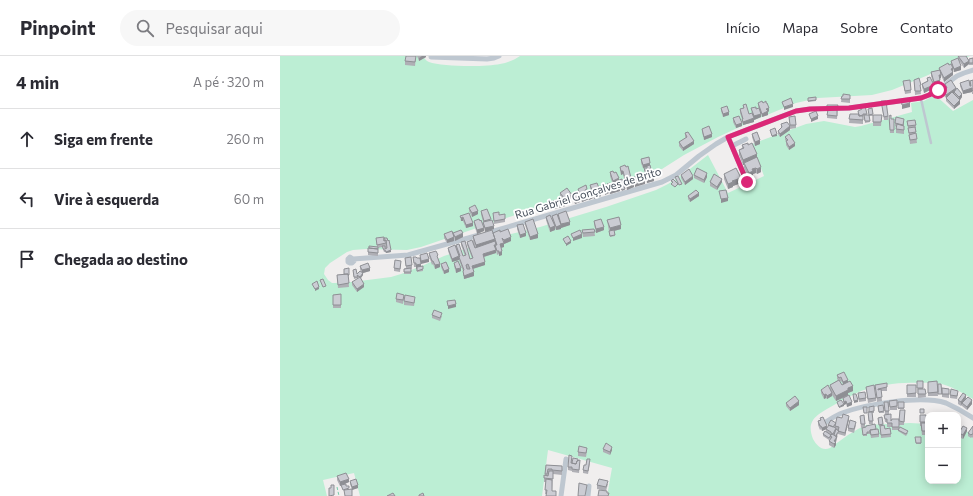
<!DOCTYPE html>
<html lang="pt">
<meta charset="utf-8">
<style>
body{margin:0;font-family:Commissioner,sans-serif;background:#f7f7f7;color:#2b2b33}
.controls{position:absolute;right:12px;bottom:12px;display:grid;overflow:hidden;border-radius:8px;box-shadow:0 2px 10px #0003}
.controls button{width:36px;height:36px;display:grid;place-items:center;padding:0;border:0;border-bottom:1px solid #e1e1e2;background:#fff;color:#2b2b33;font:20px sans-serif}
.stop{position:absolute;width:12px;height:12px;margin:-9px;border:3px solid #db2777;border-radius:50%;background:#fff}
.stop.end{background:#db2777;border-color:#fff;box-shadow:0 1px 4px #0008}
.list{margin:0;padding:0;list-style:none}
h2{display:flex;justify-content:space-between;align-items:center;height:52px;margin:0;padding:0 16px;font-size:17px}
h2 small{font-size:13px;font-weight:400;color:#7c7c81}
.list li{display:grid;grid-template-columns:26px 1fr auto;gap:12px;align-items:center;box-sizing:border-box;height:60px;padding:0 16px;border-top:1px solid #e1e1e2}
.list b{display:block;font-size:15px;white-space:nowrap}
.list em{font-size:13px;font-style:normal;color:#7c7c81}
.icon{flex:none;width:22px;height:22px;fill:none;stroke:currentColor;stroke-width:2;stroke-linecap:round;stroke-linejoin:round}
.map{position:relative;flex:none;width:693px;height:440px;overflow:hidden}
header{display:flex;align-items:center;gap:24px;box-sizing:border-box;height:56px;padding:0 20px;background:#fff;border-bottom:1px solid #e1e1e2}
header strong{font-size:19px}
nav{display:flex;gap:22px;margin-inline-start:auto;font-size:14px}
.search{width:280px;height:36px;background:#f7f7f7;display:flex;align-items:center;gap:10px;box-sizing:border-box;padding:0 14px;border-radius:22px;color:#7c7c81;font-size:15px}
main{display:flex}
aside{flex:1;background:#fff}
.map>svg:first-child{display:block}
</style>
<header>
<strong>Pinpoint</strong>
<div class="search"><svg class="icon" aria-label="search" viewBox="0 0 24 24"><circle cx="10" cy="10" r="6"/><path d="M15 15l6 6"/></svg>Pesquisar aqui</div>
<nav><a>Início</a><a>Mapa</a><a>Sobre</a><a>Contato</a></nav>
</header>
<main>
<aside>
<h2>4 min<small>A pé · 320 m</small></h2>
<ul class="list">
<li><svg class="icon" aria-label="ahead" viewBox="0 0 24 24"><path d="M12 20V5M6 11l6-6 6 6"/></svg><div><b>Siga em frente</b></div><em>260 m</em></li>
<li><svg class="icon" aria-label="left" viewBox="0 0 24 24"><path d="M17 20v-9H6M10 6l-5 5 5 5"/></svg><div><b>Vire à esquerda</b></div><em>60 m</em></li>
<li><svg class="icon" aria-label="arrive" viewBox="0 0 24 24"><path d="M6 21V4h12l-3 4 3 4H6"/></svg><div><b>Chegada ao destino</b></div></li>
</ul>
</aside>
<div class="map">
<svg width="693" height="440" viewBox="0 0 693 440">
<rect width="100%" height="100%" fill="#f0eeee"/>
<path fill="#bceed4" d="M0,0h143c2,3 3,5 6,6 13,5 58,5 71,2 7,-1 14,-4 20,-8h450l-44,20 -34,14 -20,5 -54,3 -22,5 -39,16 -39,18 -34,18 -22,14 -88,26 -153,52 -14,3 -41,-1 -13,1 -6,2 -17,11 -5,5 -1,6 4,6 4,3h3l17,-1 39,-5 10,-3 23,-9 20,-9 67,-22 29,-7 66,-20 50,-17 12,-6 18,-12 22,-17 20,38 36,-17 -12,-32 54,-20 18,-3 31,6 6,-1 51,-14 -1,-9 13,-2 11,-6 18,16 20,-11v299c-11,-6 -23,-14 -36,-16 -6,-1 -13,0 -19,0 -19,-1 -38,2 -57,8 -9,4 -18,9 -27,14 -15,9 -29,14 -21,34 4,7 9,12 17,9l18,-13 10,-6 8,-4 44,-2 18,1v57h30v-53l15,6v62h-366l5,-28 -64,-18 -6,46h-182l-6,-23 -31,7 4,16h-47z"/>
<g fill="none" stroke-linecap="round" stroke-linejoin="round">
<path stroke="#74cca9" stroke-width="1" stroke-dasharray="3 2" stroke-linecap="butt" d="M57,431l2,9"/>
<path stroke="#bec7d0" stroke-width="2.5" d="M641,43l10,44"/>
<path stroke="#bec7d0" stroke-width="5" d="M151,1l56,2 7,-1 5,-2
M448,81l19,44
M452,90l14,-7
M207,177l175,-51 14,-7 23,-19 17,-12 12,-7 68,-26 14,-2 39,-1 72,-10 8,-3 9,-5 19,-14 7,-3 9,-3
M73,203l1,2 -2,2h-2l-2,-1v-3l2,-2 3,2 55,-4 71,-20
M546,366c5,-3 10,-7 16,-9 24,-9 79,-18 104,-10 9,4 18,9 27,15
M281,440l5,-37
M308,440l1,-10"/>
</g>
<path fill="#afafb5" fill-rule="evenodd" d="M136,0l-1,10 -10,-1v-4z
M137,0h9v1l-7,4z
M678,0l11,8 -5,4 -6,-9z
M693,2v7h-4v-6z
M671,5l10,9 -7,2 -1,-3v6l-9,7 -3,-7v3h-2l1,6 -6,1v3l-10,5 -2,-6v-3l5,-3v-3l6,4 -2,-6v-4l8,-2v-2l13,-1 -1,-3z
M634,24l7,8h-1l1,6 -6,1z
M693,24v14h-1v-2l-9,2 -3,-8v-3l10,1v-3z
M623,25l8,9v3l-6,1z
M665,28l11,5 6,8 -2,3v4l-6,5 -8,-8v-3l-3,-4v-3l3,-2 -1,-1z
M570,39v8l-9,-1 1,-6z
M536,41v4l-8,1v-4z
M601,45l7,15v4h-4z
M478,47h5l6,8 -1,1v3l-6,2 -4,-11z
M463,49l6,9 3,-1 -1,-5 10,9 -7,3v-1v3l-11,3 -1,-3v-3l-2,-6v-4l3,-1z
M547,49h11l-1,14 -10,-1z
M581,51l6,8h2l3,-7 1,8h-4l1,6 -5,1 -1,-7h-1v8l-14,-1 1,-9h8v-3l4,-1z
M441,52l8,7 -6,2 -2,-6z
M593,59h9l-1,11h-8z
M509,61l7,8v3l-6,1v-2v3l-10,7 -2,-3v-3l3,-3v-4l9,2z
M453,62l9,8 -6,2 -3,-6z
M609,63h2l3,11v3h-4z
M627,65l9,4v3h-1l2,15 -7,1z
M624,66v12l-8,-1v-6l-1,-1v-3z
M422,73l10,8 -8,3 -2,-8z
M405,77l9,11 -11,7 -4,-5v-4l7,-4 -1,-1z
M472,78l8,10 -5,2 -3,-9z
M505,81l10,9 -6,4 -3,-5v-4l-1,-1z
M462,89l15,13 4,14 -4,2 -1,-1 -3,1v2l-4,2 -5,-10v-3h-1l-4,-10v-5l3,-2z
M361,103l9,7 4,15 -7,2 -3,-13 3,-2v-1l-4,1 -2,-5z
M340,111l11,11 3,9 -7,3 -4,-16 -2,1 -1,-4z
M330,116l4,1 11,17 -3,1 -2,-4h-1l1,4 -10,3 -3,-8v-2l7,4 -4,-12z
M444,118l17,9 -8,3v1l-5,2 -4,-10z
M401,119l12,4 -8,6 -4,-7z
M414,119l13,2 -3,6 -10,-5z
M430,126h12l-5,8 -7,-4z
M310,129l11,11 -7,3 -1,-2v1l-4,2v-2v1l-7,3 -4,-9v-4l14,4 -2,-5z
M280,137l12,2 8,7 -5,2 -3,-6 -7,4v4l-10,3 -2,-4v-4l9,-2 -2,-3z
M408,140h11l-9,6 -2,-3z
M189,152l9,6 -6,3 -3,-6z
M201,155l10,10 3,8 -9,3 -2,-7v-3l-2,-8z
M213,157l6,2 6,4v3l-11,2z
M278,158l12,11 -9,3v-2v3l-5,1 -1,-2v2l-5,2 -4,-12v-3l6,2v-3l6,1z
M180,160l13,7v3l-7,2 -3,-7h-2z
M327,164l14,9 -7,2 1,5 -5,1z
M194,165l10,10 -7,3 -3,-10z
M314,165l10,9 -8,3 -2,-9z
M245,166l13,16 -8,2 -5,-15z
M237,169l9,11 -6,2 -3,-9z
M314,173l1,7 -12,1 -1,-7z
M220,176l11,9 -7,3v3l-3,1 1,7 -3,1v-2l-2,1 -1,-5v3l-12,4 1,8 -12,4 1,7 -10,3 -1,-5v-3l-4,-11 -7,2 -4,-11v-3h8v-3l7,11h2l-4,-11v-3l9,17 2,-1 -5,-13v-3l6,-1v-5z
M173,177l10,4 -8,4 -1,-3v3l-7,2 -3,-5v-4l9,2z
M96,182h8l7,14 -5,1 -1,-1h-1l-2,-5 -4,1v8l-10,-1v-3l9,-5z
M149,197l9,6 2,8 -5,2 -2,-5 -1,1 -3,-9z
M133,201l4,1 4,8 2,3v2l-6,1 -1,-5h-2z
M125,202l7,7v3l-1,1v5h-7v-5l2,-1z
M174,207l7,8 -5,2 -2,-7z
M121,208l-1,8 -6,-1v-3z
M161,208l8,8 -5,2 -3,-7z
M80,210l10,5 -7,2v2l-2,3 3,9 -7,5 -5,-7v-3l7,-4 -1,-1v1l-4,1 -1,-9 4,4 4,-2 -1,-3z
M69,212v8h-1l1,11 -11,1 -1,-13 7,-1z
M61,238v14h-8v-13z
M124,242l-1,6 -7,-2v-3z
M135,244l-1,6 -10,-1v-4z
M152,259l10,1 -2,5 -8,-3z
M557,319l11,7 5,9 -5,2v2l4,10 -5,2 -1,-3 -2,1 -1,-4v-3l-7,3 -4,-6v1l-5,3 -1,-1 -2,1 -3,-6v-3l9,-2v-3l8,-5 -1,-1zM560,325h1l2,3 -1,1z
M637,325h6v8h2l1,8 -8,1z
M657,325l1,15h-10v-14z
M595,329l12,2v4h-6l1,10 -5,1z
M627,329h9v12h-9z
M586,331l10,11v3l-8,2z
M662,332l7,1v9l-7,-1z
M578,337l8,5v3l-7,1z
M678,338l-1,5 -7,-1v-3z
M686,342l6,6 -5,6 -5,-4v-1l-1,1 -3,-2v-4z
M609,345l8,5v4h-7z
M604,346l5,9v3l2,7 8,-2v10l9,4 -2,3 -8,-5v-1h-6v-3h-5v-5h-2l-1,-7h1z
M618,346h6v7h-6z
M506,347l13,2 -9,6 -4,-5z
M603,349l1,8h-5l-1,-7z
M594,350v7h-2l1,11h-4l-1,-12h1z
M620,354h5l-1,15h-5z
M640,359h6l1,20h-5l-1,-9h-1z
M580,360l5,8v3l-4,1z
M602,361l1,8 2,4 5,-1 1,9 -10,1 -1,-12h-1l-1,-7z
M540,362l7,9 9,-4 13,-4 -4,17 -7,-2v-1l-2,9v3l-2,3 -5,-3v-4l1,-3 -1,2 -6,-4v-2l3,-2v-3l-4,2 -1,-2 -1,1 -2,-5v-4l2,-1z
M576,369l-2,8 -6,-2v-3z
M693,370v12l-1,-1 -1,1 -3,-2v-3z
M596,373l3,5v3l-8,1 -1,-6v2h-3v2h-4l-1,-6z
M687,375l-4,8 -4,-2v-4z
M635,381h6v7h-5z
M323,393l9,1 -2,5 -7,-3z
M307,395l-1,6 -8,-1v-4z
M292,403v4l6,-3 2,3 -1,10 -7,-1v-1l-4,-1v-3z
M310,407l-2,11 -5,-1v-3l3,-5z
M266,409l16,1v9l-9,-1 -1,17 -5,3h-2l1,-12h-2v-7h1z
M57,420l12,6 -9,4 -3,-6z
M70,425l8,7 -6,2 -2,-6z
M328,428l-2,7 -9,-2v-4z"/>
<path fill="#8e8f94" d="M142,0h4v1l-7,4v-3z
M689,5v3l-5,4v-4z
M681,10v4l-7,2v-3z
M673,12v7l-9,7v-4l7,-9z
M659,19h2v3l-2,1z
M660,24v4l-6,1v3l-10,5v-4l10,-4v-3z
M676,32v3l-2,1v1l-8,5v-3z
M692,32v4l-9,2v-3z
M682,38v3l-2,3v4l-6,5v-3l5,-6v-3z
M630,47v4l-8,2v-4z
M513,48v3l-9,3v-3z
M489,52v3l-1,1v3l-6,2v-3l4,-5z
M449,56v3l-6,2v-3z
M481,58v3l-7,3v-4z
M538,60v3l-7,3v-3z
M474,62v4l-11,3v-3z
M462,67v3l-6,2v-3z
M510,70v4l-10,7v-3z
M432,78v3l-8,3v-3z
M497,78v2l-5,1v-1z
M480,84v4l-5,2v-4z
M414,85v3l-11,7v-3z
M515,87v3l-6,4v-3z
M477,98v5l-13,4v2h-1v-5z
M370,107v3l-7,2v-3z
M481,111v5l-4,2v-5z
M476,112v5l-3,1v2l-4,2v-5l3,-4z
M341,115h2v3l-2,1z
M427,117v4l-3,6v-3z
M413,120v3l-8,6v-3z
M374,121v4l-7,2v-4z
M339,122v4l-6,2v-3z
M461,122v5l-8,3v1l-5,2v-5l4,-3z
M442,123v3l-5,8v-3z
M365,125v3l-10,3v-4z
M354,128v3l-7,3v-4z
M340,133v2l-10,3v-2z
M329,136v1l-4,2v-2z
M321,137v3l-7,3v-4z
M419,137v3l-9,6v-3z
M292,139v3l-7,5v-4z
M309,140v3l-7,3v-3z
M313,141v1l-4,2v-2z
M300,142v4l-5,2v-3z
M448,142v3l-7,2v-4z
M285,147v3l-10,3v-3z
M198,155v3l-6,3v-4z
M183,161v4h-2v-3z
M290,166v3l-9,3v-4z
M193,167v3l-7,2v-3z
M281,169v4l-5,1v-3z
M341,169v4l-11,3v-4z
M214,170v3l-9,3v-4z
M275,170v4l-5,2v-4z
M324,171v3l-8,3v-4z
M204,172v3l-7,3v-4z
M183,177v4l-8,4v-4z
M246,177v3l-6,2v-3z
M258,178v4l-8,2v-3z
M302,178v4l-9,3v-3z
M174,181v4l-7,2v-3z
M231,181v4l-7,3v3l-4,1v-4l4,-1v-3z
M215,183v5l-19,6v-5z
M291,185v2l-5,3v-2z
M111,194v2l-5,1v-1z
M216,194v3l-13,4v-3z
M222,195v4l-3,1v-3z
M179,200v4l-7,2v-3z
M149,203v3l-8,2v-3z
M205,206v3l-13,4v-3z
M141,208v4l-5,1v-4z
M160,208v3l-5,2v-4z
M90,212v3l-7,2v2l-3,4 2,-5v-4z
M181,212v3l-5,2v-4z
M169,213v3l-5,2v-3z
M194,216v4l-10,3v-3z
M84,228v3l-7,5v-3z
M39,231v2l-4,2v-2z
M176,248v3l-8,2v-3z
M568,324v3l-5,2v-3z
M573,330v5l-5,2v2l-12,6v-5l12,-8z
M552,337v3l-5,3v-3z
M546,338v4l-2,1v-4z
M686,339v3l-4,5 -1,3v-4z
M578,344v2l-4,1v-2z
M692,344v4l-5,6v-3z
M519,345v4l-9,6v-3z
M566,345v3l-2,1v-3z
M572,346v3l-5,2v-3z
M564,348v2l-5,2v-1z
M569,360v3l-4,17v-3z
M547,370v3l-5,2v-3z
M687,372v3l-4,8v-4z
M557,380l-1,6v3l-2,3v-7z
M332,391v3l-2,5v-3z
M69,423v3l-9,4v-4z
M78,429v3l-6,2v-3z"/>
<path fill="#cbccd3" stroke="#8e8f94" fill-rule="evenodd" d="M126,0h10l-1,6 -10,-1z
M678,0h8l3,5 -5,3z
M678,2l3,8 -7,3 -3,-8z
M693,2v5h-4v-4z
M668,7l1,2 2,-1 2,4 -2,1 2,3 -9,6 -5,-10z
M660,14l1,5h-2l1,5 -6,2 -3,-10z
M650,21l4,8 -10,4 -2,-5 6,-3 -1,-3z
M639,22l2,7h-1l1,6h-6l-1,-11z
M630,24l1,10 -6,1 -2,-10z
M671,24l5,8 -10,7 -3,-4 4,-3 -2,-4z
M689,24l1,6h1l-1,-5 3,-1v10l-1,1v-3l-9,3 -3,-8z
M677,32l5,6 -3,3 -5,-5z
M672,36l8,8 -6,6 -8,-8z
M563,38l7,1v4h-9l1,-3h1z
M536,41v3l-8,1v-3z
M511,42l2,6 -9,3 -2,-5z
M628,43l2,4 -8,2 -1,-5z
M482,45l1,2 3,-2v2h1l2,5 -3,1 2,2 -6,3 -4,-11z
M601,45h5l2,15 -4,1z
M466,48l3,10 3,-1 2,5 -11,4 -1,-3h1l-3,-10 4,-1 -1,-3z
M547,49h11l-1,4h-10z
M447,50l2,6 -6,2 -2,-6z
M585,50l2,8h-4v1l-4,1 -1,-5 4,-2 -1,-2z
M476,51v2l3,-1 2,6 -7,2 -3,-8z
M592,52l1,6 -4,1 -1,-6z
M548,54h9v6l-10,-1z
M536,55l2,5 -7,3 -2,-5z
M570,58h9v2h4v4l-14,-1z
M584,59h5l1,6h-5z
M593,59h9l-1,7h-8z
M611,59v4h3v11h-4l-1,-14z
M459,60l3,7 -6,2 -3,-7z
M515,60l1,9h-6l-1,-8z
M616,61l8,2 -1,6 -8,-2z
M635,64l1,5 -8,1 -1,-5z
M507,66l3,4 -10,8 -2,-3 4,-4 -1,-3z
M617,68l7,2v4l-8,-1z
M429,70l3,8 -8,3 -2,-8z
M635,71l1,5 -7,1 -1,-5z
M495,72l2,6 -5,2 -2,-6z
M408,76l6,9 -11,7 -4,-6 8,-5 -2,-4z
M477,76l3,8 -5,2 -3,-8z
M636,77l1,6 -7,1 -1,-5z
M509,78l6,9 -6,4 -3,-6 2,-1 -3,-3z
M468,87v2l4,-2 5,11 -14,6 -4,-10 5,-2 -2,-3z
M369,101l1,6 -7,2 -2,-6z
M477,101l4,10 -4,2 -1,-1 -4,1 1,2 -4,2 -5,-10z
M345,109l1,2 2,-1 3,12 2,-1 1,7 -7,2 -4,-15h-2l-1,-4z
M370,109l1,4 -6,2 -1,-3h3v-2z
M417,112l10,5 -3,7 -10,-5z
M456,112l5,10 -9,3 1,1 -5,2 -4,-10z
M409,113l4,7 -8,6 -4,-7z
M372,114l2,7 -7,2 -2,-7z
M333,115l1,2 2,-1 3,6 -6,3 -3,-9z
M434,118l8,5 -5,8 -7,-5z
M363,119l2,6 -10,2 -1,-6z
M398,120l4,8 -3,1 -4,-8z
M342,123l3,10 -3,1 -2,-5 -1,1 1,3 -10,3 -3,-8 3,-1 3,5h1l-2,-5z
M393,123l5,5 -3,3 -4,-3 2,-2 -2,-1z
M317,127l4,10 -7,2 -4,-10z
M326,128l3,8 -4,1 -3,-7z
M306,129l1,4 -2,1 4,6 -7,3 -4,-10z
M287,132l5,7 -7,4 -5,-6z
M311,134l2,7 -4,1 -2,-6z
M416,134l3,3 -9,6 -2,-3z
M446,134l2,8 -7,1 -2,-8z
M297,137l3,5 -5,3 -3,-6z
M283,142l2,5 -10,3 -2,-5z
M195,149l3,6 -6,2 -3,-5z
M207,153l4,10 -7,2 -3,-10z
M286,155l4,11 -9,2 -3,-10z
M219,156v3l6,-1v5l-11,2 -1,-8z
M189,157l4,10 -7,2 -3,-8 -2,1 -1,-2z
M277,158l4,11 -5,2 -4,-11z
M270,159l5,11 -5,2 -4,-11z
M339,161l2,8 -11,3 -3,-8z
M199,163l1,2 1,-1 3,8 -7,2 -3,-9z
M253,163l5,15 -8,3 -5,-15z
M321,163l3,8 -8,2 -2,-8z
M212,164l2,6 -9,2 -2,-6z
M243,168l3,9 -6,2 -3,-10z
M228,173l3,8 -7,3 -2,-2 2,5 -4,1 2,7 -3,2v-2h-2l-2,-6h2l-4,-12 7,-3v2z
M314,173l1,3 -12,1 -1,-3z
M181,174l2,3 -8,4 -2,-4z
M212,174l3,9 -19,6 -3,-9z
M300,174l2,4 -9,4 -2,-4z
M334,174l1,5 -5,1 -1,-5z
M172,175l2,6 -7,3 -3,-6z
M288,180l3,5 -5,3 -3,-5z
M104,181v4l2,-1v3l-9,2 -1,-7z
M104,182h3l1,3 1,-1 2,10 -5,2 -1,-2h-1l-2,-4h3v3l2,-1 -1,-8 -2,1z
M192,184l3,8 20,-7 1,4h-2l2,5 -13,4 2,8 -13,4 2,6 -10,4 -1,-5 1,-1 -5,-13 1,-1 -4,-11 3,-1 4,12 3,-1 -5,-13 4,-1 5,18 3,-1 -6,-16zM188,208l2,5h-3l-1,-4z
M175,189l4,11 -7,3 -4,-11z
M89,190l9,1v2l-9,-1z
M88,192l10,1v4l-10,-1z
M156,195l2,4 -1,1 3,8 -5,1 -2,-4h-1l-3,-8z
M147,197l2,6 -8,2 -1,-6z
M131,201l1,8 -6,1 -1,-8z
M133,201h3l1,1h3l1,6 -5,1v-2h-2z
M115,204l6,1 -1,8 -6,-1z
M178,205l3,7 -5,1 -2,-6z
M166,206l3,7 -5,2 -3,-7z
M88,207l2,5 -8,2 -2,-4z
M143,210v3l-6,2v-4z
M69,212v7h-1v-1h-4v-5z
M131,212v4h-7v-3z
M76,213l1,5 3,-3 3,2 -3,4 -3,-2 1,2h-4l-1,-7z
M68,218l1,9 -11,2 -1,-10z
M80,221l4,7 -7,5 -5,-7z
M43,223l3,7 -3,1 -3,-7z
M37,225l2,6 -4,2 -3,-5z
M117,237l7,2 -1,5 -7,-1z
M61,238v11h-8v-10z
M125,239l10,2 -1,6 -10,-2z
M175,244l1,4 -8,2 -1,-5z
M154,254l8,3 -2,5 -8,-3z
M564,316l4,8 -5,2 -2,-5 -2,1 -2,-3z
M559,324l3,5 8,-4 3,5 -5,2v2l-12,6 -6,-11z
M637,325h6v7h-6z
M657,325l1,11 -10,1v-11z
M607,327v4l-9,2v1l3,-1 1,8 -5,1 -2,-13z
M658,328h3l1,10h-4z
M548,329l4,8 -5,3 -1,-2 -2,1 -3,-5z
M594,329l2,13 -8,1 -2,-12z
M627,329h9v8l-9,1z
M662,332l7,1v5h-7z
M638,333h7l1,5h-8z
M671,333l7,2 -1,5 -7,-1z
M585,336l1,6 -7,1 -1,-6z
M683,337l3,2 -5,7 -3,-2z
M573,338h3l2,6 -4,1z
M569,339l3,7 -5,2 -1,-3 -2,1 -1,-4z
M515,340l4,5 -9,7 -4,-5z
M688,341l4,3 -5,7 -5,-4z
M561,344l3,4 -5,3 -2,-5z
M617,344v6l-7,1 -1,-6z
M604,346h4l1,9h-4z
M618,346h6v6h-6z
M603,349l1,6 -5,1 -1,-6z
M594,350v5l-5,1v-5z
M583,351h4v6h-3z
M640,353h4v4h-4z
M620,354h5l-1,12 -5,-1z
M588,356h4l1,9h-4z
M655,357v2h-5v-1z
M563,358l6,2 -4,17 -7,-2 1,-4 -4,-1 2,-9 5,1z
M611,358v7l1,-2h7v8h-7v-4h-5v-4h-2l-1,-4z
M584,359l1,9h-4l-1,-8z
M640,359h6v7h-6z
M543,361l4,9 -5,2 -1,-2h-1l-2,-5 3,-1 -1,-2z
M602,361l1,7 -4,1 -1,-7z
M551,364l5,3 -3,4 -5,-2z
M570,364l6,2 -2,7 -6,-1z
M641,367h6v8h-5z
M595,368l1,5 -6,1v2h-3v2l-4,1 -1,-7 4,-1v-1z
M549,369l7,3 -3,6 -2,-1v-1l-5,-3z
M604,369l1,4 5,-1 1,6 -10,1 -1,-9z
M683,370l4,2 -4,7 -4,-2z
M693,370v8h-1l-1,1 -3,-2z
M620,371l8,4 -2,3 -8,-4z
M556,373l3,2 -3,4 1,1 -1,2 1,-1 -3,-2z
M598,373l1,5 -8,1 -1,-5z
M545,375l6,4 -2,3 -6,-4z
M552,378l5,3 -3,4 2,1 -2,2 -5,-3 3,-4 -2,-1z
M635,381h6v6h-5z
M326,387l6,4 -2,5 -7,-3z
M299,390l8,2 -1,5 -8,-1z
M289,399l3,1 -1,7 5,1 1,-3 3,-1 -1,10 -7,-1v-2h-4z
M293,402l5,1v1l-1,1 -1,3 -4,-1z
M307,403h3l-2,12 -5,-1 1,-5h2z
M266,409l16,1v5l-10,-1v-1h-4l-1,5h-2z
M269,415h4v8l-9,-1v-3l4,1z
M66,417l3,6 -9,3 -3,-6z
M76,423l2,6 -6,2 -2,-6z
M266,423l6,1v11h4v5h-10l1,-6h-2z
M319,423l9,2 -2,6 -9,-2z
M299,427l8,2 -2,11h-7z
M66,428v2h3v2l-6,2 -2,-5z
M51,429h3v10l-5,1v-8h2z
M72,433v7h-7l-1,-6z
M319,434l8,1v2h2l-1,3h-10z
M113,437l2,3h-8z
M143,437l1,3h-5v-1z"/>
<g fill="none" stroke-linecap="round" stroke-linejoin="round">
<path stroke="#db2777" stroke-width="5" d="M467,126l-19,-45 68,-26 14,-2 39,-1 72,-10 8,-3 9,-5"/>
</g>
<g text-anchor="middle" stroke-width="3.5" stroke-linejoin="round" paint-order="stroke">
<g font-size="11" fill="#464f5b" stroke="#fff">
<text transform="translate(308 137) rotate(-17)" y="4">Rua Gabriel Gonçalves de Brito</text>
</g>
</g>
</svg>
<div class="controls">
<button>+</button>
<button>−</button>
</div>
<div class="stop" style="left:658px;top:34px"></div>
<div class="stop end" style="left:467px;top:126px"></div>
</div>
</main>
